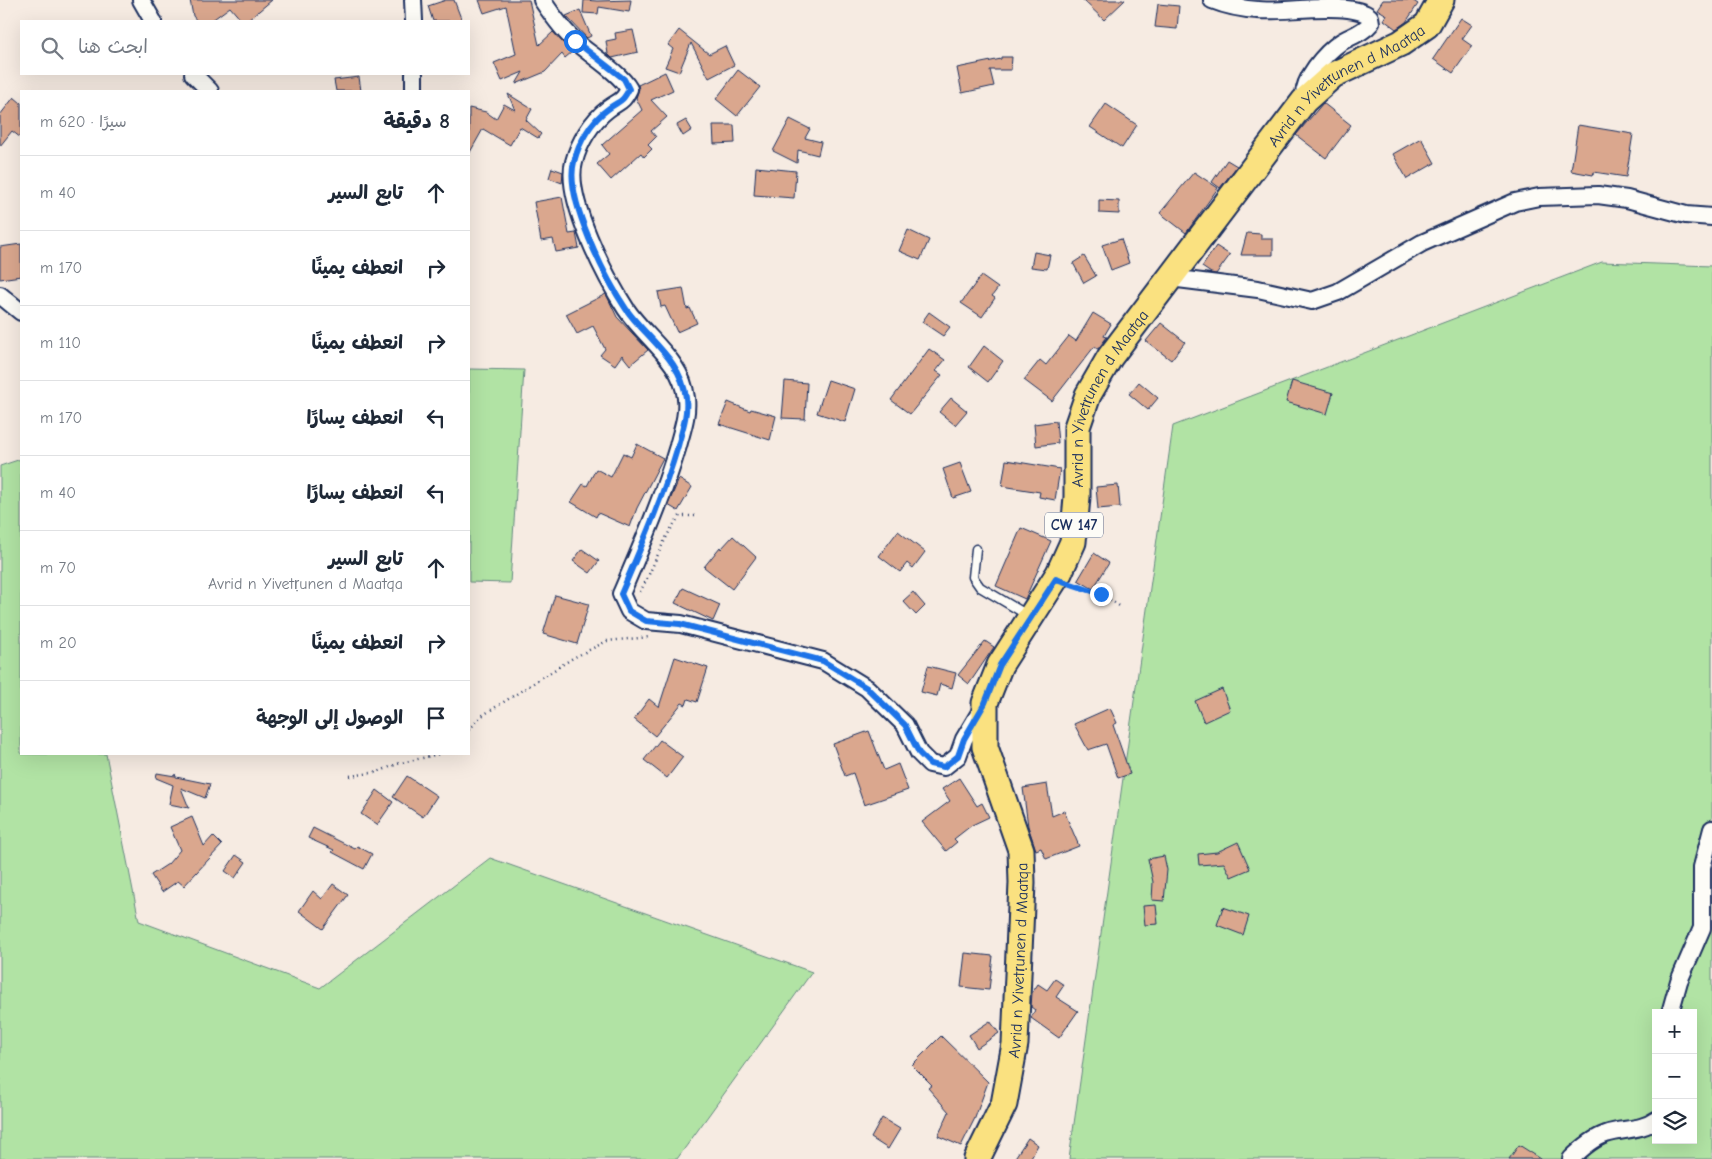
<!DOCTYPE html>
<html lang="ar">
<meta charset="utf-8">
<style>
body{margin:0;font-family:"Comic Neue","Playpen Sans Arabic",sans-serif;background:#f6f6f7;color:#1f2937;direction:rtl}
.controls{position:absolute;right:15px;bottom:15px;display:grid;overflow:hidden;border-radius:0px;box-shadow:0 5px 20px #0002}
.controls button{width:45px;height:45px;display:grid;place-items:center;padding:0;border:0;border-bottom:1px solid #e0e1e3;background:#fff;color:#1f2937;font:25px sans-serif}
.stop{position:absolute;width:15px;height:15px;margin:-11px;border:4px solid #1a73e8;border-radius:50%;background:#fff}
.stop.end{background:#1a73e8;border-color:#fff;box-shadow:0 1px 5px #0008}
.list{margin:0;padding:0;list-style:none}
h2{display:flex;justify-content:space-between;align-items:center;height:65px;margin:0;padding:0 20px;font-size:21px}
h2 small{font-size:16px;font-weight:400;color:#747a83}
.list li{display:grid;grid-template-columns:32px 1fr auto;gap:15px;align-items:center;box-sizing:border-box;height:75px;padding:0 20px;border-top:1px solid #e0e1e3}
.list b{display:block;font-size:19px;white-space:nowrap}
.list p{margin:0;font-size:16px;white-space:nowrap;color:#747a83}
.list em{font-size:16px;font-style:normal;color:#747a83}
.icon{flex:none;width:28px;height:28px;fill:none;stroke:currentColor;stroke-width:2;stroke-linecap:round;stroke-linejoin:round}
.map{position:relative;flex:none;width:1712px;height:1159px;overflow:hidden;direction:ltr}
.search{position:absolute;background:#fff;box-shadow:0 5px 20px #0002;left:20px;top:20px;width:450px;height:55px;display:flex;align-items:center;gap:12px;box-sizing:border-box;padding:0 18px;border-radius:0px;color:#747a83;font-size:19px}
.panel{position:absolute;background:#fff;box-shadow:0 5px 20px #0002;left:20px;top:90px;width:450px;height:665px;border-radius:0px;direction:rtl}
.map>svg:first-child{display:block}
</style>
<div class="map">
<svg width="1712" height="1159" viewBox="0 0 1712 1159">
<rect width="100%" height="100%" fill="#f6ebe2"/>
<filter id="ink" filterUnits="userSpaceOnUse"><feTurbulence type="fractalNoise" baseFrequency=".02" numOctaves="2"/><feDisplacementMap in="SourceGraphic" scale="10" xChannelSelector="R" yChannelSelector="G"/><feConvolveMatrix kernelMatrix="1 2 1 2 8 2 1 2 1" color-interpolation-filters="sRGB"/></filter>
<g filter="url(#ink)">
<path fill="#b1e3a4" stroke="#668981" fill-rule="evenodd" d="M1602,262l110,4v893h-643l104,-733zM1656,1013h37v127h-37z
M469,369l55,1 -14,213 -41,-1z
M21,459v295h85l33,167 181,67 170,-130 322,114 -135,187h-677v-693z"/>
<path fill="#daa78e" stroke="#1b2f5e" d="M190,0h82l-25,21h-5l-12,-14 -19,14h-14l-4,-5z
M446,0h8l8,21h-29l-5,-15z
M479,0h50l10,45 14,-13 19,20 -7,6 -3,-4 -17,18 -29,12 7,-12 -21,9 -8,-18 22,-9 -10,-48 -22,7z
M584,0l13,1 34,-1 -2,12 -30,-5 -1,7 -15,-1z
M1083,0h42l-21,20z
M1383,0h29l6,4 -12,18 -10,7 -12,-9 3,-5 -10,-6z
M1158,4l21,2 -2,23 -22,-2z
M580,10l11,26 -4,2 -21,-22z
M1461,18l11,7 -10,14 10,7 -19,27 -20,-14z
M633,30l5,22 -26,6 -4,-4 -2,-13 10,-2 -1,-6z
M679,30l30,24 16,-8 9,19 -25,13 -18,-35 -12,29 -14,-5 8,-18 -5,-4z
M1001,57h11l-1,13h-21l4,16 -32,7 -5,-25 44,-9z
M738,70l22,17 -23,29 -21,-17z
M665,72l8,18 -22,10 16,17 -16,14 5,6 -8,8 4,4 -8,8 -3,-4 -30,27 -14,-16 12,-10 -7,-9 40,-35 -6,-12 3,-9 -1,-4z
M359,77l2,14h-25l-2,-11z
M508,94l24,15 -6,11 15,14 -3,4 -18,-11 -10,18 -27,-16 -14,25v-46l17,4 10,7 8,-15 11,6z
M14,97l7,6v35l-9,-7 -12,15v-31z
M1323,103l28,22 -25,33 -30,-23z
M1106,104l31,21 -15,23 -32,-21z
M790,119l20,10 -5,9 16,4 -3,13 -20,-5 -1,13 -24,-12z
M686,120l6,10 -9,6 -6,-11z
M713,125h21l1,18 -21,1z
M1578,125l55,9 -7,43 -32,-5 -1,3 -22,-4z
M1421,138l14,25 -28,16 -14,-25z
M1227,160l10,6 -17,22 -8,-6z
M756,167l40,4 -2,27 -40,-3z
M552,168l11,4 -1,11 -13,-5z
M1194,172l24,16 -32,45 -26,-20z
M562,197l7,37 7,-1 3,15 -23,4 -3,-13 -12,2 -7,-39z
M1099,200l20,1v13l-20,-1z
M908,230l21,10 -9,20 -21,-9z
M1247,233l14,1v5h12v16h-32z
M1121,239l8,24 -18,7 -9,-25z
M21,244v32l-21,3v-32z
M1216,246l14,9 -14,19 -5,-1 -9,-6z
M1034,252l16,3 -3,14 -16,-2z
M1084,256l12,20 -12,7 -11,-20z
M981,276l17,12 -6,8 3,2 -13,19 -21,-14z
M683,288l4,21 3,-1 7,15 -20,9 -12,-26 -4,1 -3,-15z
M606,294l11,23 31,33 -18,15 -8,-10 -7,10 -15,-10 5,-6 -12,-23 -16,8 -11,-20z
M929,312l21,15 -7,9 -21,-14z
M1093,313l18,11 -7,12 3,1 -9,12 -4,-2 -42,54 -28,-21 16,-20 6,5 23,-29 7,5z
M1161,323l24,19 -14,18 -25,-19z
M984,346l19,15 -15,21 -19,-15z
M929,349l16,11 -9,11 6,4 -32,39 -19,-14z
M828,380l27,9 -10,33 -28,-9z
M785,381l22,2 -2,36 -23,-1z
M1292,381l41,12 -6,21 -41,-12z
M1139,382l19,16 -10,12 -19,-16z
M951,398l16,13 -12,14 -16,-13z
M728,402l22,9 1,-2 25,7 -6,24 -51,-16z
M1056,421l2,22 -22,3 -2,-22z
M637,444l26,14 -26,50 -7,19 -32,-14 -2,4 -25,-15 12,-18 4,2 9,-17 15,8 12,-24 8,4z
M1006,460l54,9 -5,31 -16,-3 1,-5 -38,-6z
M960,463l11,29 -18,6 -10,-29z
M679,479l13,8 -14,24 -10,-6z
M1118,485l2,22 -22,2 -2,-22z
M1021,528l30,13 -26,58 -29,-13z
M898,531l27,21 -12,16 -6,-5 -7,9 -21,-16z
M733,536l23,21 -24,32 -28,-22 16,-20 1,2z
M582,549l17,12 -9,12 -17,-12z
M1094,553l15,10 -16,26 -15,-9z
M683,588l37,17 -7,16 -38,-18z
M913,592l12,14 -9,9 -13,-14z
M555,595l34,9 -12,40 -34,-10z
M985,641l9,6 -25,37 -11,-9z
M675,657l33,11 -11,34 -9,-3 -2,6 -4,-2 -27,33 -21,-17 15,-20 10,8z
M928,666l28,7 -4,15 -12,-4 -3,12 -16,-4z
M1222,689l8,21 -26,12 -9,-21z
M1110,708l7,15 -4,2 17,49 -12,4 -12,-34 -18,6 -14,-26z
M869,731l15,39 14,-6 10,26 -44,15 -11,-32 -8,3 -12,-32z
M660,740l23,17 -16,21 -23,-18z
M157,773l18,3v-2l1,3 34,7 -5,14 -24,-10 8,20 -20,-4 4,-19 -17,-7z
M407,776l30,20 -14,21 -30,-20z
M959,778l18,28 5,-3 7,14 -17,8 -18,14 3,3 -11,9 -24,-29 28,-21 -8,-12z
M1047,784l5,32 12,-5 15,35 -33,13 -5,-11 -5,2 -8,-24 -5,-38z
M377,790l16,12 -16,23 -16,-11z
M192,817l12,29 9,-10 9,9 -38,41 -6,-5 -16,11 -11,-17 17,-11 12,-14 -10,-23z
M313,828l42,21 2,-3 15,8 -8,15 -32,-17 2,-2 -26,-12z
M1238,842l12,27 -19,8 -7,-14 -25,2 -1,-11 19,-2z
M236,855l10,7 -11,16 -10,-7z
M1164,856l3,14 -3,31 -12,-1 1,-18 -5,-23z
M333,884l15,11 -25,34 -24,-18 14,-20 9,8z
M1156,905l2,19 -13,1 -2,-19z
M1223,907l26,9 -6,19 -26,-10z
M965,953l28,3 -4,34 -28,-3z
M1055,979l9,6 -8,12 22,14 -19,27 -28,-20 4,-8 -4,-3 1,-14 6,-9 9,6z
M990,1021l9,12 -22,15 -8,-13z
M941,1036l47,46 -13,36 -14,28 -23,-10 11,-24 -21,-24 4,-3 -20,-20z
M882,1118l18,11 -12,20 -17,-11z
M1028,1138l10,7 -8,14h-16z
M1519,1145l22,14h-32z"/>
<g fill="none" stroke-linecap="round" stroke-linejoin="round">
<defs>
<path id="service" d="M976,549l-3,28 7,10 49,29"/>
<path id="minor" d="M141,0l12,21
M413,0l1,21
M542,0c10,15 21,31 35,43 15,13 43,30 52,46 -7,14 -9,11 -21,20 -16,12 -29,33 -34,53 -10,36 32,116 52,147 20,30 56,51 60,89 2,17 -4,32 -8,48 -15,51 -36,99 -57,148l8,17 17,10 35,3 142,37 44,27 38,37 14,28 11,11 14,3 14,-11 6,-17 19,-32
M1212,0c15,6 30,9 46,10 24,3 94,-10 112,7l1,6c-8,10 -20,13 -30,19 -16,11 -39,37 -37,57
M193,74l17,17
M414,91v-17
M1170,278l88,11 54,12 26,-9 84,-49 93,-41 24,-5 59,-2 29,4 59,16 26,2
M0,295l21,17
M1670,1013l9,-32 23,-53v-61l10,-38
M1571,1159c9,-9 23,-21 35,-25 17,-6 35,-3 50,-14"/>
<g id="primary">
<path id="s1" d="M977,1159l27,-55 11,-60 7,-161 -1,-33 -36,-103v-44l15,-38 59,-92 14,-31 4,-45v-70l11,-32 22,-38 194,-256 29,-26 68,-32 26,-18 14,-25"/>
</g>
</defs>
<use href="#service" stroke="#1b2f5e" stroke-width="11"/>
<use href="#minor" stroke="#1b2f5e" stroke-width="20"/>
<use href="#primary" stroke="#1b2f5e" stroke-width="29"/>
<path stroke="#1b2f5e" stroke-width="2.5" stroke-dasharray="1 4" stroke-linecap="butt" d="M1073,585l28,9 20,13
M640,592c13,-23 24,-57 40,-76h15
M469,730l11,-13 93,-59 34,-17 43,-4
M350,776l28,-4 19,-8 42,-10"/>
<use href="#service" stroke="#fdfcf7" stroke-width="8"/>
<use href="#minor" stroke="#fdfcf7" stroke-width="16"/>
<use href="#primary" stroke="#fae180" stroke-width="25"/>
</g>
</g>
<g fill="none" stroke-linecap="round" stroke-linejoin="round" filter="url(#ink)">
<path stroke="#1a73e8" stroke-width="6" d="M575,41l49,38 5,10c-7,14 -9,11 -21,20 -17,12 -29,33 -34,53 -10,36 32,117 52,147 20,29 56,51 60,89 2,17 -4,32 -8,48 -15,51 -36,99 -57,148l8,17 17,10 34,3 143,37 44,27 38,37 14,28 11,11 14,3 14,-11 6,-17 21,-36 15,-38 56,-86 45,15"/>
</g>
<g text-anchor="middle" stroke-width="4.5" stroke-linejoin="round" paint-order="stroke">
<rect fill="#fdfcf7" stroke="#5f6c8c" stroke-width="1" x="1045" y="512.5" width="58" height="25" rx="4"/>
<g font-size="15" font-weight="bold" fill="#1b2f5e">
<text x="1074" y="530">CW 147</text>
</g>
<g font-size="16" fill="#1b2f5e" stroke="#fdfcf7">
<text dy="6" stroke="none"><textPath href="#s1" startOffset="1211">Avrid n Yivetṛunen d Maatqa</textPath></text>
<text dy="6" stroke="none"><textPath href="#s1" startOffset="806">Avrid n Yivetṛunen d Maatqa</textPath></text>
<text dy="6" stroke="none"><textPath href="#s1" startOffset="206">Avrid n Yivetṛunen d Maatqa</textPath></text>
</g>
</g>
</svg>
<div class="controls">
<button>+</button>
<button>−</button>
<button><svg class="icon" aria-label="layers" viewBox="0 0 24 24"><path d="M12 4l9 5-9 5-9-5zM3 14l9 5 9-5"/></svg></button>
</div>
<div class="stop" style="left:575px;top:41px"></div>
<div class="stop end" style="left:1101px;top:594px"></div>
<div class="search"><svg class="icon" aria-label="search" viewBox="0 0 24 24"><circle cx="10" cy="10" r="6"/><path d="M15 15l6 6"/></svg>ابحث هنا</div>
<section class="panel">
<h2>8 دقيقة<small>سيرًا · 620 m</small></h2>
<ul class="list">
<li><svg class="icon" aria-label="ahead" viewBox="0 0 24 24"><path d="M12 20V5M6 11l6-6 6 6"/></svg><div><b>تابع السير</b></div><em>40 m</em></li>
<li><svg class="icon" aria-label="right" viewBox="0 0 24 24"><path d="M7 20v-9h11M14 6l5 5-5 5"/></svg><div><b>انعطف يمينًا</b></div><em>170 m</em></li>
<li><svg class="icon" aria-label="right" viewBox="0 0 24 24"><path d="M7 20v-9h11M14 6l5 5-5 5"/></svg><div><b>انعطف يمينًا</b></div><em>110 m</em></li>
<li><svg class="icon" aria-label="left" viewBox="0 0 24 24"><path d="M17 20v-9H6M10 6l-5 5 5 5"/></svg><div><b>انعطف يسارًا</b></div><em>170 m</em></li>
<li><svg class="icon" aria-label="left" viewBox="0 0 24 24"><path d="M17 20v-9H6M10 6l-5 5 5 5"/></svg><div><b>انعطف يسارًا</b></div><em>40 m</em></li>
<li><svg class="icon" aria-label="ahead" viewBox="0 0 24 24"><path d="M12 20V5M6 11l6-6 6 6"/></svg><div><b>تابع السير</b><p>Avrid n Yivetṛunen d Maatqa</p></div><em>70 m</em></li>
<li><svg class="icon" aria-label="right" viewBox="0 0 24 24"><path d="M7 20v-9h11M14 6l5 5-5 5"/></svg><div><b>انعطف يمينًا</b></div><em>20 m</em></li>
<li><svg class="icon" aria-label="arrive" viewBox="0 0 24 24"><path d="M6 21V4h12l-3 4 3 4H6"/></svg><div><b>الوصول إلى الوجهة</b></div></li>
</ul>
</section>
</div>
